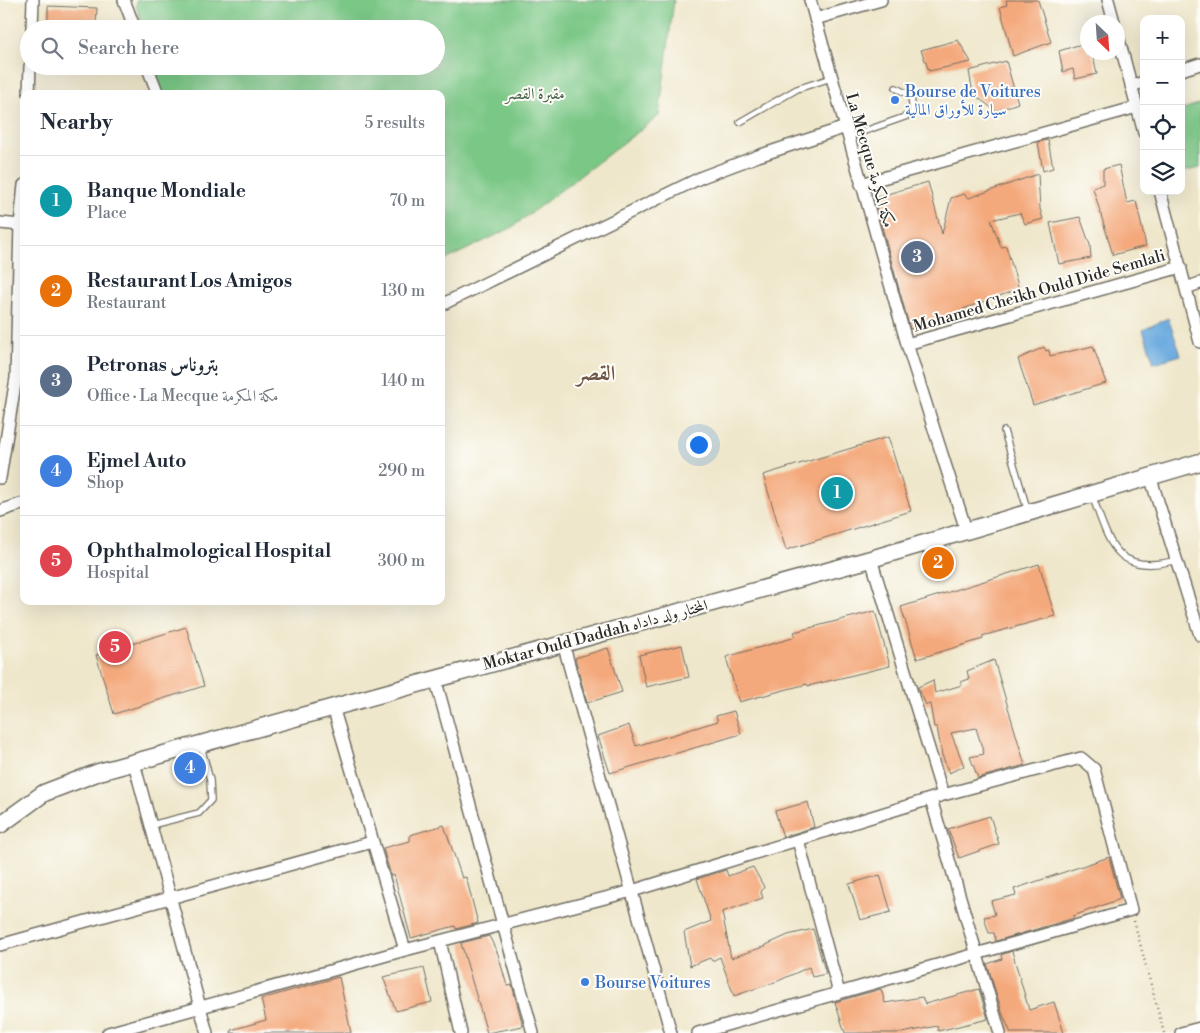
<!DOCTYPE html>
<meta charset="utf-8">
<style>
body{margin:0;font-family:"Libre Bodoni",Amiri,serif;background:#f2f2f3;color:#1f2937}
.controls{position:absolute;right:15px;top:15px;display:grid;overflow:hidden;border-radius:10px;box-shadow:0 5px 20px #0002}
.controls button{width:45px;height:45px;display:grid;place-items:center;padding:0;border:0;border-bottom:1px solid #e0e1e3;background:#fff;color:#1f2937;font:25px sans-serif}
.compass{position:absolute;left:1080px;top:15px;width:45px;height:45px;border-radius:50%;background:#fff;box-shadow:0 5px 20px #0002;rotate:155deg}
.you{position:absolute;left:698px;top:444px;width:18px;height:18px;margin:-12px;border:4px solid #fff;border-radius:50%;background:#1a73e8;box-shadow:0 0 0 8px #1a73e833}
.badge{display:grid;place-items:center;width:32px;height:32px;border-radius:50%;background:#d93025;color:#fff;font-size:16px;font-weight:700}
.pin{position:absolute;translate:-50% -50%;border:2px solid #fff;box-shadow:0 1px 5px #0006}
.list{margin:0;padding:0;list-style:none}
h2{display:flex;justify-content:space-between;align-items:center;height:65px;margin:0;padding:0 20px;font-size:21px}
h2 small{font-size:16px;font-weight:400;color:#747a83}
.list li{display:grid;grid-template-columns:32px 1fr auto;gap:15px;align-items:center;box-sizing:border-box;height:90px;padding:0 20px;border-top:1px solid #e0e1e3}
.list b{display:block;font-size:19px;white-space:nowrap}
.list p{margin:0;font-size:16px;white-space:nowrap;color:#747a83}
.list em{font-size:16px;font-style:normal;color:#747a83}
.icon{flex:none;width:28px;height:28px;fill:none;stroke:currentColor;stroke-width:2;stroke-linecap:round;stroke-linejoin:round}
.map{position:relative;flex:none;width:1200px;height:1033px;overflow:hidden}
.search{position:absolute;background:#fff;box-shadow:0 5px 20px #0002;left:20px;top:20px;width:425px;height:55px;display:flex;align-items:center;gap:12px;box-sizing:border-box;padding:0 18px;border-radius:28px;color:#747a83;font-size:19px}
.panel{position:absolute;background:#fff;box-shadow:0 5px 20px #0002;left:20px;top:90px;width:425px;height:515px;border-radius:10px}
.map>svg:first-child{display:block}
</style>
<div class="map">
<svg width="1200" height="1033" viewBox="0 0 1200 1033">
<rect width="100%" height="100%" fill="#fdfcf7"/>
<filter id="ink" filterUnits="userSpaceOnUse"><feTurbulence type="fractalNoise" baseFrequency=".02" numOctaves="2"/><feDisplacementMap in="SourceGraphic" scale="10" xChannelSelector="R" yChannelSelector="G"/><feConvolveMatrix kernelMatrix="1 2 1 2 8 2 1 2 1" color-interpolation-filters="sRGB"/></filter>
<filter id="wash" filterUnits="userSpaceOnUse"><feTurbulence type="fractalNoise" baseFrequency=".0096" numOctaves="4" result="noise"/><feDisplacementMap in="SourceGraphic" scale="20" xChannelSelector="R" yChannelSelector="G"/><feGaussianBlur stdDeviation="1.12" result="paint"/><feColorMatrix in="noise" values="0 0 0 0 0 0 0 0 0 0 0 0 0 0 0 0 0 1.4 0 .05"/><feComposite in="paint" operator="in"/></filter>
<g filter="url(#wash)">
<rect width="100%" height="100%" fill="#efe7cb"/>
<path fill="#7ac786" stroke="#527958" d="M137,0h537l-15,116 -148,112 -70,34v-168h-278l-9,-28h282v-37h-293l-7,-24z
M1200,103v65l-19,4v-62z"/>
<path fill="#6cabdf" stroke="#4c6b85" d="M1168,318l13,37 -27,8 -11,-33z"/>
<g id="blocks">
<path fill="#f4a97c" d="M1006,0h32l13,42 -38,14 -13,-49 7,-2z
M48,6l49,2 -1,18h-26v3h-22z
M958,40l13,22 -42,9 -8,-21z
M1088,42v10h4l5,22 -22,5 -2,-10 -10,3 -4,-21z
M1006,61l12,42 -22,8 -23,-17 -4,-23z
M1048,140l5,28 -10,3 -5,-29z
M1119,165l8,38 9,-2 10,45 -33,9 -20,-67 10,-4v-15z
M1038,174l2,35 3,10 -18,5 -5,-11 -29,7 10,27 5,-1 13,43 -56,20 1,5 -54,15 -36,-131 54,-16 14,52 9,-36 13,-4 5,4z
M1080,217l10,28 1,13 -32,6 -9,-41z
M1093,346l13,37 -73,22 -15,-46 26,-12 2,4 3,-1 1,6z
M888,437l23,74 -125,39 -23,-75z
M1039,564l16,52 -73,20 1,3 -66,20 -16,-52z
M875,611l15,55 -82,20 -1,-2 -68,18 -13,-45 70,-20 -2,-5z
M186,627l18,59 -90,28 -18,-59z
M682,645l7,32 -43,10 -7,-32z
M608,648l14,44 -35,11 -12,-45z
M994,660l31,105 -47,13 -8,-21 14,-3 -8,-26 -25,5 13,33 -15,7 -7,-18 -5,-28h-3l-4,-23 -4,1 -8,-18 15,-7 2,13 27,-8 -1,-3 8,-3 -2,-8z
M734,711l7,23 -131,39 -12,-37 31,-11 7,21 82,-25 -2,-5z
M808,802l6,25 -31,10 -8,-26z
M990,816l9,28 -40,14 -11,-29z
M444,825l18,53 4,-1 12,46 -22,6 -1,-3 -44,12 -17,-63 -3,1 -8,-28 27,-7v-6z
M1109,857l11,42 -47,17 1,2 -78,23 -2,-8h-5l-5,-16 11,-2 -4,-14 25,-6 -2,-6z
M753,867l11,20 -3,5 2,6 -41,14 9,46 35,-12v-1l22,-10 25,-6 13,45 -14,3 -3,-10 -31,14 -44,15 -14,-39 -8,4 -2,-3 -20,8 -6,-34 27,-11 -14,-42 29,-9 2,6z
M880,875l11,37 -31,8 -11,-36z
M489,936l9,18 9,32 5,-1 11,41 -36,7 -26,-90z
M1012,951l17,59 25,-8 10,31h-53l-8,-18 -16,-51 15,-5 -1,-4z
M424,968l8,34 -36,9 -13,-34z
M339,977l12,56h-120v-3l35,-10 -5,-21z
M881,989l4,14 37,-6 3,7 54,-15 9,30 -50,12 -1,-5 -35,7h-57l-10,-31z"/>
</g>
</g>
<g filter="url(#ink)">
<use href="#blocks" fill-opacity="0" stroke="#706d63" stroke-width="1"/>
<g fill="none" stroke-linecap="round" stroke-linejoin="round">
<defs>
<path id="service" d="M740,122l57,-33 34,-11
M848,137l65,-23 -2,-18 -15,-8
M1004,431l24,81
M1092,495c18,49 23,81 85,65
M151,825l48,-12 12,-13 -1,-20 -9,-34"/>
<path id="minor" d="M124,0l11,29
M810,0l97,344 59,186
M1108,0l6,22
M815,19l66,-19
M32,29l1,-29
M1118,36l26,97
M147,66l11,28
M1181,70l19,-6
M1131,86l13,-4
M29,94l1,-28
M861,184l276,-77
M1160,191l40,151
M0,223l20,2
M1186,288l14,-5
M441,305l261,-128 56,-21 88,-29
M907,344l274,-77
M1150,476l50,159
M0,478l16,-100 4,-153 4,-40
M0,511l24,-8
M871,559l72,236
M563,643l108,390
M435,678l98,355
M333,707l72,243
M134,763l73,270
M931,799l69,234
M798,840l41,153
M440,941l21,92
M0,945l372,-103
M108,1033l297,-83 227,-59 311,-96 138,-37 13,11 37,141 -433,123
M1181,1033l19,-5"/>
<path id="secondary" d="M0,825l44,-32 55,-21 772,-213 329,-97"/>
</defs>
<use href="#service" stroke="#706d63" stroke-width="8"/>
<use href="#minor" stroke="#706d63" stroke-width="14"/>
<use href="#secondary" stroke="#706d63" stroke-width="19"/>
<path stroke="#706d63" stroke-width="2.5" stroke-dasharray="1 4" stroke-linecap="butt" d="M1134,921l30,112"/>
<use href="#service" stroke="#fff" stroke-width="5.5"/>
<use href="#minor" stroke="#fff" stroke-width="11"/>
<use href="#secondary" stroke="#fff" stroke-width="16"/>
</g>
</g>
<g fill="#3f7fe0" stroke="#fdfcf7" stroke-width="2">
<circle cx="895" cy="100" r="5"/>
<circle cx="585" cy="982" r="5"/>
</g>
<g text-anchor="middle" stroke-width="4" stroke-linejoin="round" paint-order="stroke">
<g font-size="16" fill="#366cbe" stroke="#fdfcf7" text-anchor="start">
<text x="905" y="97">Bourse de Voitures<tspan x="905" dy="18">سيارة للأوراق المالية</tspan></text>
<text x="595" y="988">Bourse Voitures</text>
</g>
<g font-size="16" fill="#47624b" stroke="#fdfcf7">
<text x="535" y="99">مقبرة القصر</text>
</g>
<g font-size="16" fill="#2b2b2b" stroke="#fdfcf7">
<text transform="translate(871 160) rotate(74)" y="6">La Mecque مكة المكرمة</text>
<text transform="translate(1039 290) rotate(-16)" y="6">Mohamed Cheikh Ould Dide Semlali</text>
<text transform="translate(595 634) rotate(-15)" y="6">Moktar Ould Daddah المختار ولد داداه</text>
</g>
<g font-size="21" font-weight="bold" fill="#715747" stroke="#fdfcf7">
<text x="596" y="380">القصر</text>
</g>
</g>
</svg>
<div class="controls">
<button>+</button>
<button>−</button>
<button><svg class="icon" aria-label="locate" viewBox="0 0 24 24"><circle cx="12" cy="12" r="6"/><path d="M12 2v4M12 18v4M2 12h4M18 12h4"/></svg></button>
<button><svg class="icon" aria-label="layers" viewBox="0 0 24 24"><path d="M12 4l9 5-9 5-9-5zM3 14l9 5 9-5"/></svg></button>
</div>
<svg class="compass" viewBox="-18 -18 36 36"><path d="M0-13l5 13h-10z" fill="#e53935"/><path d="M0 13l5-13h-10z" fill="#747a83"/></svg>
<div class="you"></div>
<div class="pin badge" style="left:837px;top:493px;background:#0f9aa8">1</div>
<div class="pin badge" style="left:938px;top:563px;background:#e8710a">2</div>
<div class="pin badge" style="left:917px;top:257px;background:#5c6f8a">3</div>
<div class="pin badge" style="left:190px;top:768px;background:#3f7fe0">4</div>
<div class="pin badge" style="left:115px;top:647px;background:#e0444e">5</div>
<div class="search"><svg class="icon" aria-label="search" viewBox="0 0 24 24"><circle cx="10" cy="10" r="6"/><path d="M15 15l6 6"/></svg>Search here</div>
<section class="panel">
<h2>Nearby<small>5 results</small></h2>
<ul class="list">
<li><span class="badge" style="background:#0f9aa8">1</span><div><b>Banque Mondiale</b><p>Place</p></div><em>70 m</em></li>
<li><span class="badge" style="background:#e8710a">2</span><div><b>Restaurant Los Amigos</b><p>Restaurant</p></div><em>130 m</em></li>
<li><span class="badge" style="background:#5c6f8a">3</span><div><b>Petronas بتروناس</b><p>Office · La Mecque مكة المكرمة</p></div><em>140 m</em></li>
<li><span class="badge" style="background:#3f7fe0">4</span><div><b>Ejmel Auto</b><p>Shop</p></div><em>290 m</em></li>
<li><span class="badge" style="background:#e0444e">5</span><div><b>Ophthalmological Hospital</b><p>Hospital</p></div><em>300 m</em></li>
</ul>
</section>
</div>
